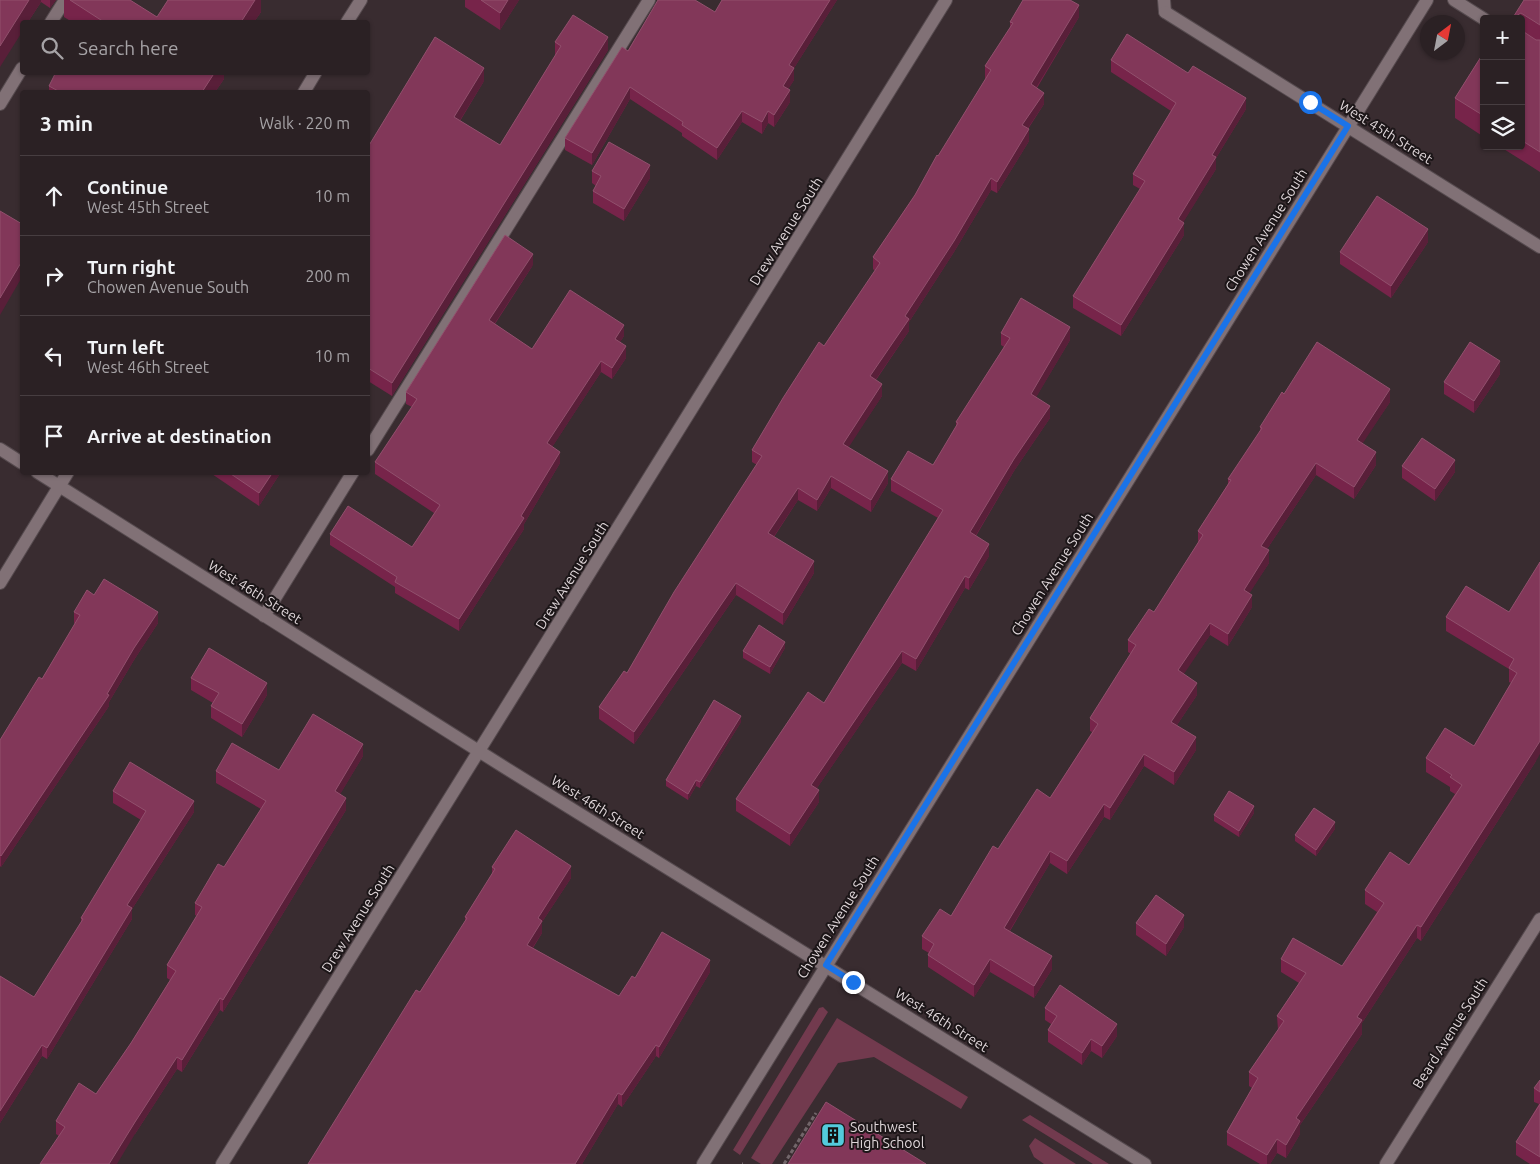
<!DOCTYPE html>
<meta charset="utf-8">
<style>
body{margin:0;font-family:Ubuntu,sans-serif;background:#372e31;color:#f1f3f6}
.controls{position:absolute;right:15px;top:15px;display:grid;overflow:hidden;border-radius:5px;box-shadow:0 1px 4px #0004}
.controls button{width:45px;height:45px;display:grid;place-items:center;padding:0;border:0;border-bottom:1px solid #473e41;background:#2b2124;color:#f1f3f6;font:25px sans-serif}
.compass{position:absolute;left:1420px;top:15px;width:45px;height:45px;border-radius:50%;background:#2b2124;box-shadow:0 1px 4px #0004;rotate:32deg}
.stop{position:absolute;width:15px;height:15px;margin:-11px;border:4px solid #1a73e8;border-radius:50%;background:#fff}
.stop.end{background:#1a73e8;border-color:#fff;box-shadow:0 1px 5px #0008}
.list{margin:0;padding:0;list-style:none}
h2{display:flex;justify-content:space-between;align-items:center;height:65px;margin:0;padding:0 20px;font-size:21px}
h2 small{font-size:16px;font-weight:400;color:#a6a3a6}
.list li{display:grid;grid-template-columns:32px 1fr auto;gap:15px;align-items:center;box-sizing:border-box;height:80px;padding:0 20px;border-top:1px solid #473e41}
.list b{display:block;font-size:19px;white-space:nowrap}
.list p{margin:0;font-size:16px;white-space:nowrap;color:#a6a3a6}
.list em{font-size:16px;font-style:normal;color:#a6a3a6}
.icon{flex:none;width:28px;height:28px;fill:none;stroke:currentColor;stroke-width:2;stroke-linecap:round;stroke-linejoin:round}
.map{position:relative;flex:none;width:1540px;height:1164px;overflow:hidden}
.search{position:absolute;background:#2b2124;box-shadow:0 1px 4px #0004;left:20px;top:20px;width:350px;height:55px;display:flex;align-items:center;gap:12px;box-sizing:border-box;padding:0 18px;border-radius:5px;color:#a6a3a6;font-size:19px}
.panel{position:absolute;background:#2b2124;box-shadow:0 1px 4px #0004;left:20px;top:90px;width:350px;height:385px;border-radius:5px}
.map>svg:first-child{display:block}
</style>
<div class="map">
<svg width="1540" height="1164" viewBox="0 0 1540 1164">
<rect width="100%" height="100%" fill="#392c30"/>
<path fill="#723a4e" d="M823,1007l5,5 -88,143 -7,-5 86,-142z
M837,1018l131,79 -7,12 -87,-52 -36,6 -66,101h-11l-10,-6z
M1030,1115l79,49h-16l-71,-44z
M1035,1138l41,26h-32l-10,-7 -5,-11z"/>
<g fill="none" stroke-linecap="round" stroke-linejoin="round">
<defs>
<path id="service" d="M1164,0l1,12
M1454,0l30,19
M51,22l14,-22
M0,104l22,-36
M368,450l281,-450
M264,616l89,-144"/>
<path id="minor" d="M1165,12l375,235
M347,22l14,-22
M304,92l12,-20
M0,449l22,14
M37,472l467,295 641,397
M0,583l68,-111
M222,1164l724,-1164
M703,1164l724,-1164
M1386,1164l154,-245"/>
</defs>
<use href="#service" stroke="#554a4e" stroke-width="14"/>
<use href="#minor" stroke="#554a4e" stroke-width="14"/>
<path stroke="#72666a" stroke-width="3" stroke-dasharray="4 2.5" stroke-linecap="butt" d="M742,1164h1
M784,1164l32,-51"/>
<use href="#service" stroke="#817176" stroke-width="12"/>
<use href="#minor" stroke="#817176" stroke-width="12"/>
</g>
<path fill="#77244a" d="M0,0h56l-6,8 -9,-6 -13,20h-6z
M64,0h66l27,17 104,-17v12l-7,10h-182l-8,-5z
M465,0h54l-19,30 -35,-23z
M722,0h115l-43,68v12l-6,9 2,13 -16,25 -6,-4 -6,11 -20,-12 -25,38 -35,-24v-3l-52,-34 -38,66 -27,-15v-12l63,-87 87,-39z
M1540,0v172l-41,-26h22v-127h-9z
M1079,17l-42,71 7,16 -16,25 1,12 -32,52 -6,-3 -37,62 -45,70v9l-33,49 6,16 -34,51 40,36 -17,29 -40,-24 -14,23 -19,-11 -24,37 40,36 -31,52 -47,-30 -102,149 -35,-25v-12l28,-34 130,-208 -5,-3v-12l72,-104 51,-75 -2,-2v-12l42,-62 71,-117h-1v-12l25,-38v-6z
M555,42l53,8 -216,346 -24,-15v-234l116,-66 -24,40 40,24 55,-89z
M1484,52v85l-29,-19v-20z
M1111,60l135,49 -30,49v11l-33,53 1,13 -63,101 -48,-28v-12l67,-107 -7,-4v-11l38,-63 -60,-39z
M224,72v7l-9,13h-166v-6z
M592,171l58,7 -26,43 -31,-18v-12l3,-5 -4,-3z
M1428,242l-37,56 -51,-34v-12z
M533,265l-38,59 37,25 92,-13 -4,6 6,16 -14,21 -11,-7 -49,75 8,16 -36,61v5l-65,102 -64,-38v-6l-65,-42v-11l82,13 22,-34 -59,-39v-12l37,-55 -6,-3v-12z
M1001,333l69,7 -34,57 14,21 -36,53 -38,65 13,20 -20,34 -4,-2 -49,83 -14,-8 -85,125 2,14 -29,44 -54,-35v-12l88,-96 114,-185 -47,-27v-12l42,-14 23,-38v-5l48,-75 -3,-2z
M1500,374l-26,39 -30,-19v-12z
M1284,394l106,8 -28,41 14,22 -22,34 -38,-24 -49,74 2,14 -20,30 3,14 -24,39 -18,-11 -27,39 14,21 -20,30 19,25 -22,35 -30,-19 -34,54 -6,-3 -37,57 -17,-11 -40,68 42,38 -18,29 -44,-26 -16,25 -46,-30v-12l1,-2 -7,-4v-13l29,-20 47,-67 52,-51 42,-66 -2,-1v-13l41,-64 -3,-2v-12l26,-28 44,-69v-12l30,-47v-5l32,-48v-4z
M1402,466l53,6 -20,29 -33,-23z
M209,472h72l-22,34z
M94,595l64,28 -24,37 -25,42v4l-108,161 -1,-1v-126l42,-61 33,-55 -1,-1v-11z
M1509,612l27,149 -115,180 -4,-3 -55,85v11l-62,91v9l-14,24 -9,-5 -7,11h-10l-33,-19v-13l25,-44 -3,-2v-14l29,-42 -1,-14 22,-33 -18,-11v-13l61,7 35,-54 -12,-8v-14l44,-25 46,-71 -5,-3v-4l-24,-15v-14l48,-12 37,-63 -2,-1v-13l-63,-38v-14z
M785,648l-15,26 -27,-16v-7z
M191,678l76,17 -25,42 -31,-19v-12l2,-3 -22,-13z
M741,722l-41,66 -4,-2 -8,14 -22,-14v-6z
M363,756l-23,38 6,16 -123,202 -3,-2 -38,62 -5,-3 -42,65 -76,2 -3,-2v-13l40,-27 35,-51 39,-63 -3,-2v-13l30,-49 -2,-1v-12l29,-36 37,-58 -45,-26v-12l63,-1z
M113,791l81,21 -62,97v10l-85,140 -5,-3 -42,67v-147l34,21 47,-74v-5l60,-98 -28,-17z
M1254,813l-15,24 -25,-16v-6z
M1335,829l-19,27 -21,-15v-6z
M492,867l79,11 -29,44v11l-9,15 86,48 16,-18 75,-6 -51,86 -3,-2 -34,51 -4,-3 -36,60h-274l157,-242v-5l27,-43z
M1136,923l48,4 -18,29 -30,-21z
M1045,1008l72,28 -15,22 -11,-7 -9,14 -34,-23v-12l3,-6 -6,-4z
M1534,1088l6,4v72h-10l-14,-9v-13l23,-38 -5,-2z"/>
<path fill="#591f39" d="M29,0h12v2l-13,20h-6v10l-22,35v-21z
M50,0h6l-6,8z
M253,0h8v12l-7,10h-13z
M508,0h11l-19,30v-17z
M830,0h7l-48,76v-11z
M1079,5v12l-48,79v-12z
M1521,13v6h-7v-2z
M608,37v13l-216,346v-13z
M484,68v13l-30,49v-13z
M794,68v12l-11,18v-12z
M215,72h9v7l-9,13h-13z
M630,87v12l-38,66v-12z
M790,90v12l-16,25v-12z
M1044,93v11l-22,33v-12z
M1246,98v11l-30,49v11l-38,62v-12l34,-64z
M742,111v11l-25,38v-12z
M768,111v12l-6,11v-12z
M1029,129v12l-32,52v-11z
M650,165v13l-26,43v-12z
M991,178v12l-37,62 -45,70v9l-39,57v-12l35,-60z
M1184,223v12l-63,101v-11z
M1428,229v13l-37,56v-12z
M533,254v11l-44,67v-12z
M22,261v16l-22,38v-17z
M624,325v11l-9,14v-11z
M1070,327v13l-39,66v-12z
M626,346v12l-14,21v-11z
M601,361v11l-54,83v-12z
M1500,361v13l-26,39v-12z
M882,384v12l-39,60v-12z
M1390,389v13l-33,50v-12z
M1050,406v12l-36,53 -44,74v-13l44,-73z
M560,452v11l-36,61v5l-65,102v-12z
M1376,452v13l-22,34v-12z
M1455,460v12l-20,29v-12z
M1316,463v12l-55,83v-12z
M888,471v12l-17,29v-12z
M273,472h8l-22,34v-13z
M831,476v12l-14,23v-11z
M798,488v12l-30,45v-12z
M989,544v12l-20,34v-12z
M1269,550v13l-25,39v-12z
M814,561v12l-31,52v-12z
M965,576v12l-49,83v-12z
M736,583v12l-102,149v-12z
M1252,595v12l-24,39v-12z
M158,612v11l-24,37 -25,42v4l-108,161v-11l106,-162 27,-46z
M1210,623v12l-32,48v-13z
M785,642v6l-15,26v-7z
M902,651v12l-91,134v-12z
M267,683v12l-25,42v-13z
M1197,683v12l-26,39v-12z
M741,716v6l-41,66v-6z
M1196,737v13l-22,35v-13z
M1540,741v13l-4,7 -115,180v-14z
M363,744v12l-28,47v-12z
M1144,754v12l-34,54v-12z
M696,780v6l-8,14v-6z
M819,790v12l-29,44v-12z
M346,798v12l-123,202v-12z
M194,801v11l-62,97v10l-85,140v-11l80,-143z
M1104,804v13l-37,57v-13z
M1254,806v7l-15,24v-6z
M1335,822v7l-19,27v-6z
M1050,851v12l-46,77v-12z
M571,866v12l-29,44v11l-15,23v-11l11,-27z
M1184,915v12l-18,29v-12z
M1417,925v13l-55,85v11l-62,91v9l-14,24v-13l10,-27 61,-101z
M1052,956v13l-18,29v-12z
M990,959v13l-16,25v-12z
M710,960v12l-51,86v-11z
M220,998v12l-38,62v-12z
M1117,1024v12l-15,22v-12z
M1091,1039v12l-9,14v-12z
M42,1045v11l-42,67v-12z
M656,1045v11l-34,51v-12z
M177,1057v12l-42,65 -18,30h-8l26,-42z
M618,1093v11l-36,60h-7z
M1277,1139v14l-7,11h-3v-9z"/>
<path fill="#823759" stroke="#91506d" d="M0,0h29l-29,46z
M70,0h60l27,17 11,-17h87l-14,22h-137z
M481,0h27l-8,13z
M658,0h37l20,12 7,-12h108l-41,65 5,3 -11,18 7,4 -16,25 -6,-4 -6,11 -20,-11 -25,37 -35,-23 1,-3 -53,-35 -38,66 -27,-15 57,-91 6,4z
M1023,0h47l9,5 -48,79 13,9 -22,32 7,4 -32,53 -6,-4 -37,63 -49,75 4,3 -39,57 12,8 -39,60 45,27 -17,29 -40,-24 -14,24 -19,-12 -30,45 46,28 -31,52 -47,-30 -102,149 -35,-25 25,-36 3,2 47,-81 88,-136 -10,-6 31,-52 36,-56 5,4 56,-83 -7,-6 42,-62 22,-40 1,1 53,-86 -6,-4 28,-43 -3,-1z
M1524,0h16v25l-19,-12 -7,4v2h-2z
M573,15l35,22 -216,346 -24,-15v-221l67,-110 49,31 -30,49 46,28 61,-99 -6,-4z
M1521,30l15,10h4v112l-19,-12z
M1127,34l61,39 5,-7 53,32 -34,57 4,2 -38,62 6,4 -63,102 -48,-29 72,-115 -12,-7 43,-71 -65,-43z
M1484,52v64l-29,-18z
M56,72h159l-13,20h-142l-11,-6z
M609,142l41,23 -26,44 -31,-18 8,-15 -9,-5z
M1377,196l51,33 -37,57 -51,-34z
M0,211l22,13v37l-22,37z
M505,235l28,19 -44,66 43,29 38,-59 54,35 -9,14 11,7 -14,22 -11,-7 -54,82 13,9 -39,64 3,2 -65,101 -64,-37 2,-5 -67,-43 18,-28 64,41 28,-42 -65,-43 42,-63 -11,-7z
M1021,298l49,29 -39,67 19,12 -36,53 -44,73 19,12 -20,34 -4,-2 -49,83 -14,-8 -91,134 8,5 -29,44 -54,-35 72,-107 16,11 119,-193 -52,-31 17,-28 25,14 25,-42 -2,-1 54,-84 -9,-5z
M1317,342l73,47 -33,51 19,12 -22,35 -38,-24 -55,83 8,4 -25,40 8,5 -24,39 -18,-11 -32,47 19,13 -26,39 25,15 -22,35 -30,-18 -34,54 -6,-4 -37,57 -17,-10 -46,77 48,28 -18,30 -44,-27 -16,26 -46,-30 6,-11 -12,-8 18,-27 11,7 42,-70 5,3 39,-60 13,9 48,-74 -8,-6 46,-73 -8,-5 21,-31 5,3 49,-77 -5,-4 33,-51 -3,-1 34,-51 -2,-1 22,-35 2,2z
M1470,342l30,19 -26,40 -30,-19z
M1422,438l33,22 -20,29 -33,-23z
M228,472h45l-14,21z
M1540,562v179l-119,186 -4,-2 -60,92 5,3 -66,98 4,3 -14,24 -9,-6 -10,16 -40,-23 31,-54 -9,-6 35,-51 -7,-5 29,-43 -25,-14 12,-21 49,28 42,-63 -19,-13 25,-38 19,13 53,-80 -12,-8 2,-2 -26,-17 19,-30 29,18 43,-73 -8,-5 5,-9 -68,-42 20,-31 43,26z
M104,579l54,33 -24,36 -27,46 2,1 -108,161 -1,-1v-115l39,-63 3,2 38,-64 -6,-3 13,-22 7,5z
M759,625l26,17 -15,25 -27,-16z
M209,648l58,35 -25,41 -31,-18 8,-13 -28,-15z
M714,700l27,16 -41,66 -4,-2 -8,14 -22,-14z
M313,714l50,30 -28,47 11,7 -123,202 -3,-2 -38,62 -5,-3 -42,65 -26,42h-69l25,-37 -9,-6 23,-38 17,11 35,-51 45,-72 -9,-6 35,-58 -7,-4 23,-39 6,3 42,-66 -50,-30 16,-28 47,27z
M130,762l64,39 -67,104 5,3 -85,140 -5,-3 -42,66v-135l34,21 49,-78 -2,-1 65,-107 -33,-20z
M1229,791l25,15 -15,25 -25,-16z
M1314,808l21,14 -19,28 -21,-15z
M516,830l55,36 -33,52 4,3 -15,24 92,51 13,-20 3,2 27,-46 48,28 -51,87 -3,-2 -34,50 -4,-2 -43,71h-267l108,-174 4,2 47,-74 -2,-1 30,-48 -3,-2z
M1156,895l28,20 -18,29 -30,-21z
M1060,985l57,39 -15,22 -11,-7 -9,14 -34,-23 9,-14 -12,-8z
M1540,1080v12l-6,-4z
M826,1102l100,62h-138z
M1540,1104v53l-24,-15z"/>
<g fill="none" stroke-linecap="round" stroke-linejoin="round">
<path stroke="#1a73e8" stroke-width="6" d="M853,982l-27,-17 522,-839 -38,-24"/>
</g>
<defs>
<symbol id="building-square" viewBox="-11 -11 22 22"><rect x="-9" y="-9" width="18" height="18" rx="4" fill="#53cbdc" stroke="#1c1618"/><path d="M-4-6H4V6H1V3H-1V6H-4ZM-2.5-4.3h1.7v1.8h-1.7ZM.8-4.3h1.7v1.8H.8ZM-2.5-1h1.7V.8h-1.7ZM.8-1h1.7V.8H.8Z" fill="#111"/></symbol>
</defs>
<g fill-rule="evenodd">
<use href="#building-square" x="819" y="1121" width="28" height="28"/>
</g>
<g text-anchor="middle" stroke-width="4" stroke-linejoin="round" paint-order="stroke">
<g font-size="14" fill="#dfd6d9" stroke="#1c1618">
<text transform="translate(1386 132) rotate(32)" y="5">West 45th Street</text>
<text transform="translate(1266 230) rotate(-58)" y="5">Chowen Avenue South</text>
<text transform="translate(786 231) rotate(-58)" y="5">Drew Avenue South</text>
<text transform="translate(1052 574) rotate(-58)" y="5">Chowen Avenue South</text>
<text transform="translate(572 575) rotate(-58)" y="5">Drew Avenue South</text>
<text transform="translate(255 592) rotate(32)" y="5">West 46th Street</text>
<text transform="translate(598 807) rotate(32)" y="5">West 46th Street</text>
<text transform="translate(838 917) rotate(-58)" y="5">Chowen Avenue South</text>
<text transform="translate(358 918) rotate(-58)" y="5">Drew Avenue South</text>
<text transform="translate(942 1020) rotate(32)" y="5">West 46th Street</text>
<text transform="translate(1450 1033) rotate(-58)" y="5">Beard Avenue South</text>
</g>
<g font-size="14" fill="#dfd6d9" stroke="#1c1618" text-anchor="start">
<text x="850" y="1132">Southwest<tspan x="850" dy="16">High School</tspan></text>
</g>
</g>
</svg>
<div class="controls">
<button>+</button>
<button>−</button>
<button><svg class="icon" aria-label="layers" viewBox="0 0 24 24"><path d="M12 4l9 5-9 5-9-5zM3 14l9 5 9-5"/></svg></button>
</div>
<svg class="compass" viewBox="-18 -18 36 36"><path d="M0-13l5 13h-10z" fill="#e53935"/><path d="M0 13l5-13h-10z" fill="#a6a3a6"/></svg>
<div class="stop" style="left:1310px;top:102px"></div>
<div class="stop end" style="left:853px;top:982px"></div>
<div class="search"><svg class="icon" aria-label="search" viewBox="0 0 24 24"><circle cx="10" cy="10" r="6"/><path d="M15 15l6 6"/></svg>Search here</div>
<section class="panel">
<h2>3 min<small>Walk · 220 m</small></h2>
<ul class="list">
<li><svg class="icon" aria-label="ahead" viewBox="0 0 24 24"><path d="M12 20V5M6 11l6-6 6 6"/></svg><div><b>Continue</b><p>West 45th Street</p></div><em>10 m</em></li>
<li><svg class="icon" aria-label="right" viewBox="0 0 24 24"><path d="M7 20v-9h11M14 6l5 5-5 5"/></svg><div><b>Turn right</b><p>Chowen Avenue South</p></div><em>200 m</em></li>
<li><svg class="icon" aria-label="left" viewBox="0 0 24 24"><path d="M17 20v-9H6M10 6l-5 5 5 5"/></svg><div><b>Turn left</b><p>West 46th Street</p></div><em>10 m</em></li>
<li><svg class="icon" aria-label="arrive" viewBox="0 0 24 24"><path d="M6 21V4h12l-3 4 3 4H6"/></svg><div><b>Arrive at destination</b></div></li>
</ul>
</section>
</div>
